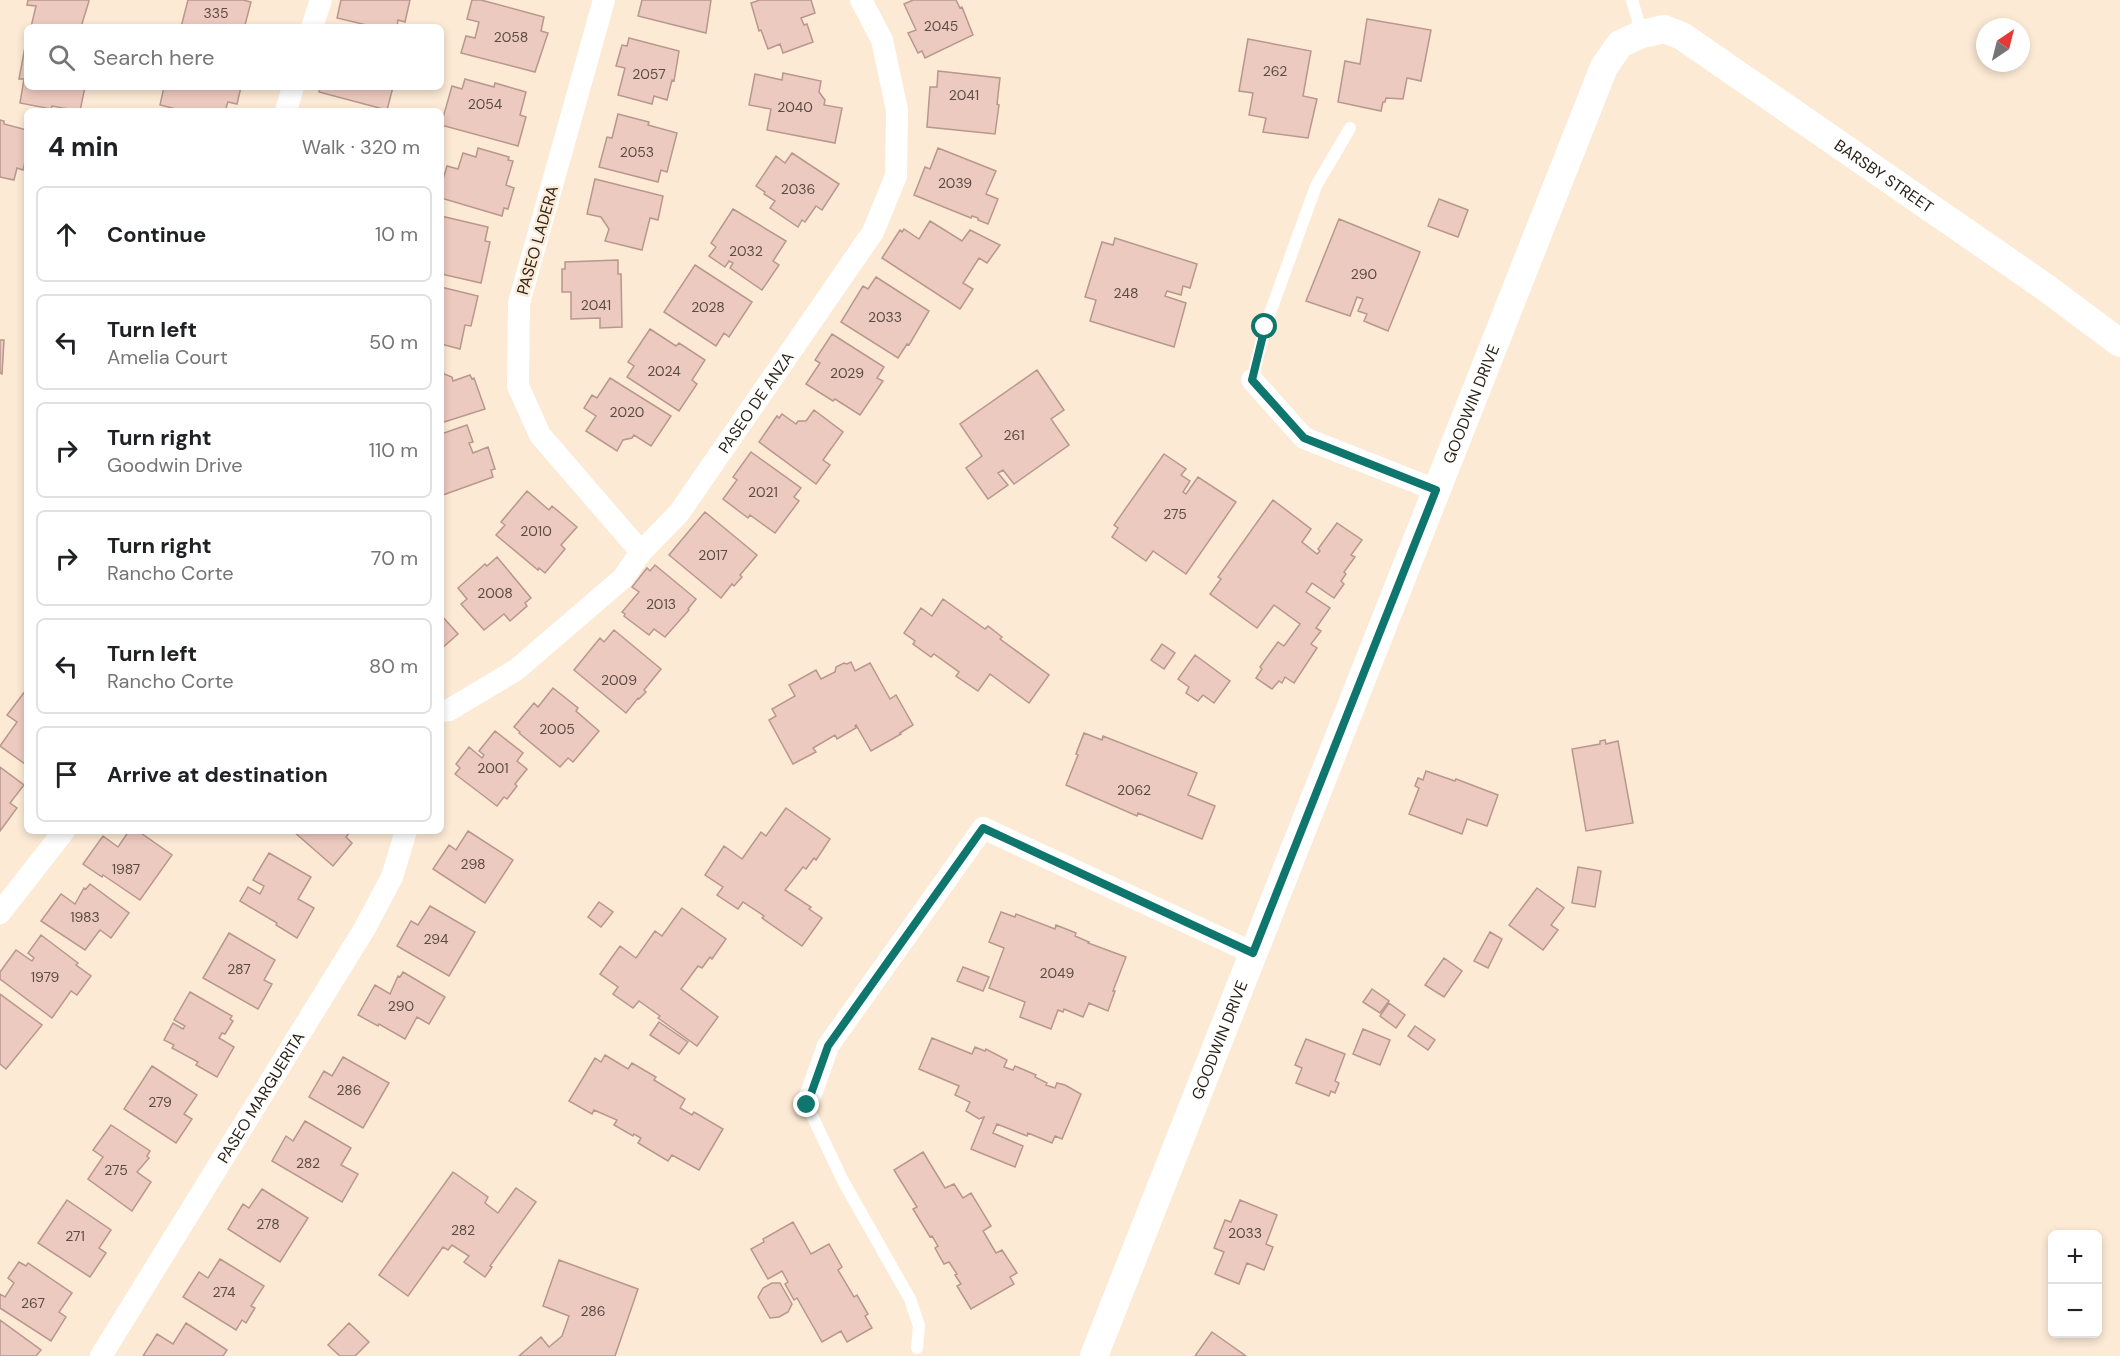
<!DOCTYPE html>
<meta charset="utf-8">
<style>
body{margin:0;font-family:"DM Sans",sans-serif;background:#f2f2f2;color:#202124}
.controls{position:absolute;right:18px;bottom:18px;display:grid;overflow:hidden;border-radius:9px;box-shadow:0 3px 9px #0003}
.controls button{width:54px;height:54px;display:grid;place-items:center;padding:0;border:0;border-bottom:2px solid #e0e0e0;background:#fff;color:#202124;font:30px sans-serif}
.compass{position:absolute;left:1976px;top:18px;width:54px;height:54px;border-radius:50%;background:#fff;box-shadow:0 3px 9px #0003;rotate:35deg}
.stop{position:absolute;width:18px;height:18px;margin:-14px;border:4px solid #0f766e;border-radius:50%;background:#fff}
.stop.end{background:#0f766e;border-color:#fff;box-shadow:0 2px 6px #0008}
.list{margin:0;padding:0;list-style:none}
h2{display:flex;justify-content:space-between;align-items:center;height:78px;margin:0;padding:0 24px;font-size:26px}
h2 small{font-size:20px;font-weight:400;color:#757577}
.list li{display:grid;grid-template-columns:39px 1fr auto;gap:18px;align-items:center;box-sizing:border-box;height:96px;margin:0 12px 12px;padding:0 12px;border:2px solid #e0e0e0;border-radius:9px}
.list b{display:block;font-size:22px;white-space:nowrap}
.list p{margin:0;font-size:20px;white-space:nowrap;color:#757577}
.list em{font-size:20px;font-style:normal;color:#757577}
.icon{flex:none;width:33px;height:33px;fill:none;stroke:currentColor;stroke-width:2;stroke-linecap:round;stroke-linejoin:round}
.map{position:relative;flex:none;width:2120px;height:1356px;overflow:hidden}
.search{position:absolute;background:#fff;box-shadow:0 3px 9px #0003;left:24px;top:24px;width:420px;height:66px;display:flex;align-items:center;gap:15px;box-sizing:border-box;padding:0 21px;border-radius:9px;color:#757577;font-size:22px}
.panel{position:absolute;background:#fff;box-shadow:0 3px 9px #0003;left:24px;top:108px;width:420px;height:726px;border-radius:9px}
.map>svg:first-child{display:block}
</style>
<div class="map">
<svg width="2120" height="1356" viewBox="0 0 2120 1356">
<rect width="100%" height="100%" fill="#fcead5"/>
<path fill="#edcac0" stroke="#b8978d" stroke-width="1.5" d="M28,0h60l1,1 -8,26h-50l5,-21 -9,-1z
M188,0h55l8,2 -6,23 6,2h-70z
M341,0h69l-5,22 -7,-2 -1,7h-22l-38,-9z
M472,0h9l63,17 -3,14 7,2 -13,39 -74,-19 5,-17 9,2 4,-16 -12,-3z
M642,0h69l-5,33 -68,-17z
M760,0h51l4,13 -14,5 3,7 3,-1 6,18 -30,11 -3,-9 -12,5 -7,-19 -2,1 -8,-28z
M913,0h43l4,8 2,-1 11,28 -48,23 -3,-7 -4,2 -10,-20 8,-3 -12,-26z
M1367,19l64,11 -10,51 -14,-3 -4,21 -17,-1 -1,4h-2l-2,9 -43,-9 7,-41 15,3z
M629,38l50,13 -5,30 -2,-1 -5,20 -13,-4 -2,8 -34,-9 7,-27 -9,-2 6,-21 5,1z
M1248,39l63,12 -8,45 14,3 -9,39 -45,-6 3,-14 -17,-3 4,-22 -14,-2z
M25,47h2v40h58l-5,24 -28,-5 -1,3 -31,-6 4,-24h-5z
M938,71l62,7 -3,26 2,1 -4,29 -68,-7 3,-40h7z
M783,73l38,8 -2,11 6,8 -1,5 18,3 -7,35 -68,-13 4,-21 -22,-4 6,-31 27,6z
M465,79l29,8 1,-4 31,9 -6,23 6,2 -8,29 -77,-21 11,-39 10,3z
M164,87h77l-4,17 -9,-2 -3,9h-41l-24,-6z
M320,87h73l-6,23 -68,-18z
M618,114l31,8 -1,3 29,8 -10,39 -6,-2 -3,12 -59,-15 8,-30 5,1z
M0,120l4,1v3l23,6v24l-4,16 -6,-2 -3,12 -14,-3z
M478,148l31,9 -1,3 5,1 -7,24 8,3 -6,21 -4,-1 -2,8 -61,-18v-12l6,-20 11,3 5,-16 13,4z
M938,148l58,23 -10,23 12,5 -10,25 -10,-4v-2l-6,-2 -1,2 -57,-23 11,-28 5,2z
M792,153l47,31 -17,26 -6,-4 -11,16 -3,-2 -4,7 -28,-19 5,-7 -11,-7 1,-2 -9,-6 20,-30 9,7z
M595,179l68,17 -5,24 -8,-2 -8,32 -37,-9 4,-12 -8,-12 -14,-3z
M1439,199l29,11 -10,27 -30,-11z
M733,209l53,32 -13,20 6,4 -17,25 -32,-22 3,-5 -4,-2 -4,6 -16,-11 7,-9 -5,-4z
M441,216l47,11 -3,14 5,1 -9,41 -40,-9z
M1339,219l81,33 -32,79 -24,-10 3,-7 -9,-3 5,-12 -6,-2 -7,19 -44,-15z
M930,221l32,20 8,-11 30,15 -13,18 -8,-5 -16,25 10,6 -13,20 -78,-51 18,-28 2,2 2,-3 15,10z
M1115,238l82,26 -7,24 -7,-2 -2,9 -14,-4 -2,5 21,7 -12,44 -84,-26 6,-21 -11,-3 17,-55 11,3z
M618,260v14h3l1,53 -22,1v-10l-29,1v-27h-9v-23h3v-7z
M695,265l57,37 -23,35 -5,-4 -8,13 -52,-34z
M876,277l53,34 -20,34 -2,-1 -9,14 -57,-36 22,-36 5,3z
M441,287l37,9 -7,30 -6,-1 -5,24 -19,-5z
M650,329l26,17 3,-3 26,17 -13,20 5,4 -18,27 -52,-34 7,-11 -6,-4z
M832,334l52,33 -7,11 6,3 -23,34 -25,-16 -2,2 -27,-17 14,-21 -5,-3z
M0,340h4l-2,34 -2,-1z
M441,364l3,10 8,3 1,4 17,-6 2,4 2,-1 11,31 -44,14z
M1037,370l27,40 -13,9 18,26 -55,39 -11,-14 -5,3 10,12 -20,14 -22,-31 16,-12 -22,-32z
M610,378l61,38 -20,30 -17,-11 -2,3 -9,2 -6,11 -31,-20 10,-15 -12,-8 8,-13 5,3z
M814,410l29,22 -20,28 7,5 -14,19 -57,-42 18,-26 2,2 3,-4 14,10 2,-3h8z
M467,425l6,17 -4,1 4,10 15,-6 7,22 -4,1 2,7 -50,18 -2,-7v-54z
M751,452l50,36 -7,9 5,4 -24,32 -25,-18 -2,3 -25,-19 14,-19 -4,-3z
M1164,454l22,15 -5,6 9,6 -7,11 3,2 12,-17 38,25 -50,72 -33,-23 -7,10 -34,-24 6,-9 -4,-3z
M527,491l22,19 3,-4 25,21 -16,18 4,4 -20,24 -6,-5 -1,2 -42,-35 9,-10 -4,-3z
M1273,500l38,29 -9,13 15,12 3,-3 -2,-2 19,-26 25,17 -11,15 4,2 -11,15 2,2 -5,7 3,3 -10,14 -22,-15 -6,9 24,16 -14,20 5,3 -10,13 6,4 -23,35 -9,-6 -3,6 -3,-2 -7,8 -16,-11 6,-9 -2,-2 18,-25 6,4 16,-22 -26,-19 -17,23 -47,-34 11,-15 -3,-2z
M705,512l52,43 -17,20 2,2 -8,9 -2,-2 -11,14 -52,-43z
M497,557l34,41 -6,5 2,3 -17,15 -6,-7 -20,16 -23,-26 6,-5 -9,-11 27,-24 2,2z
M655,565l41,34 -8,10 1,1 -24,27 -11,-8 -5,6 -25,-19 1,-2 -3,-2 17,-20 -7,-5 15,-19 3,3z
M943,599l42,30 3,-3 14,11 -2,2 49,36 -20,28 -39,-29 -12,17 -22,-15 3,-4 -25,-18 -3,3 -18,-13 2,-3 -11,-8 17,-25 11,8z
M441,615l17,19 -17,15z
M614,630l47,39 -17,21 2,2 -7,7 -1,-1 -12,15 -52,-43 26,-32 4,4z
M1162,644l13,9 -11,16 -13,-9z
M1195,655l35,26 -16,22 -11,-8 -5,6 -12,-8 3,-6 -11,-8z
M851,662l4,9 15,-8 20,36 6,-4 17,30 -13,8 1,1 -30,17 -15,-26 -1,1 1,2 -19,11 -2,-4 -22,13 3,4 -23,12 -24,-44 7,-4 -4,-7 23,-13 -6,-11 27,-15 5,9 14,-7 1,-5 8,-4 3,1z
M553,688l25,20 -2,3 23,20 -26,31 -5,-4 -8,9 -41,-34 1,-1 -6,-5 20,-24 4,4z
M26,690l1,74h-2l-25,-18 17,-24 -10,-7z
M495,731l28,22 -6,8 10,8 -12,15 2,2 -10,13 -3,-2 -7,9 -42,-32 5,-6 -4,-4 13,-17 13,11 2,-3 -5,-4z
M1084,733l18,7 1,-4 94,37 -9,22 27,11 -13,33 -64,-26 -1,3 -71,-31 12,-30 -2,-1z
M1605,740l1,4 12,-3 15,82 -47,8 -14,-82 28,-5v-3z
M0,767l24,18 -14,18 7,5 -17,23z
M1426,771l29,10 1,-2 42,16 -11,31 -20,-7 -5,15 -53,-20 10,-26 -4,-2 3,-8 5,2z
M786,808l44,31 -14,21 -2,-2 -8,11 -3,-2 -18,23 26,17 -2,2 13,9 -20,28 -40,-28 2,-2 -21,-14 -5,7 -21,-14 6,-8 -18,-12 19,-29 18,13 19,-27 5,4z
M129,831h9l34,24 -32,45 -37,-25 -1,2 -19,-13 20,-28 15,11z
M293,831h58l-5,6 6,6 -19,23z
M468,831l45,29 -28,43 -52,-34 16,-24 7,5z
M269,853l42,24 -13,22 16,9 -17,30 -21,-13 1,-2 -37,-22 8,-14 12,7 4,-8 -11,-6z
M1578,867l23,4 -6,36 -23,-4z
M90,884l39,29 -18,25 -11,-8 -15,20 -44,-29 20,-27 14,10 9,-16 2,1z
M1537,888l27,20 -13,17 7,5 -15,20 -34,-25z
M599,902l14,10 -12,15 -13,-10z
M430,906l45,26 -26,44 -52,-30 14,-25 7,4z
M682,908l44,31 -14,20 -2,-2 -8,11 -4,-2 -17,23 37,28 -21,29 -39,-28 2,-2 -21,-15 -6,7 -20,-14 5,-7 -18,-13 20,-28 16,12 19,-27 7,5z
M1001,912l14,5 1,-3 39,15 1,-4 20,8 -1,3 14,6 -1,1 38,14 -13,34h2l-7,20 -19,-8 -6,14 -19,-8 -1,3 -5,-2 -7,19 -31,-12 5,-15 -36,-14 15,-40 -15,-6z
M1490,932l12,7 -14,29 -14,-7z
M229,933l46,27 -11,20 8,4 -14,25 -55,-31z
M41,935l37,28 -2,2 15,11 -14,19 -6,-4 -19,27 -52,-39v-7l16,-22 16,11 2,-3 -6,-5z
M1444,958l18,13 -18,26 -19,-12z
M963,967l26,10 -6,14 -26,-10z
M403,972l42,25 -16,27 -12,-7 -12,22 -26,-15 -1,2 -20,-11 17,-30 15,9 8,-18 2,1z
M1372,989l17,12 -9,12 -17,-11z
M190,992l42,24 -2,3 3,2 -8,13 -3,-1 -3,5 15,9 -17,30 -21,-12 2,-3 -26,-14 2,-3 -10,-5 9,-17 10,6 2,-3 -11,-6z
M0,994l42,31 -36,44 -6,-5z
M1389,1003l16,12 -9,13 -16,-12z
M659,1022l29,20 -9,12 -29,-19z
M1415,1026l20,14 -7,10 -20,-14z
M1363,1029l27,11 -10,25 -27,-11z
M932,1038l40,16 3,-7 10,4 1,-2 21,11 -3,7 9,3 2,-4 21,9 -1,2 12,6 -1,2 9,3 2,-5 8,2 16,9 -19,45 -7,-3 -3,7 -24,-10 -1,3 -30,-12 -4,9 30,13 -8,21 -44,-18 13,-32 -5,2 -13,-8 4,-9 -15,-7 4,-9 -40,-17z
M1306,1039l39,15 -10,27 4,2 -4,10 -4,-2 -2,5 -33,-13 6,-15 -7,-3z
M605,1055l23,14 4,-6 24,14 -2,3 31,19 -5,9 12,7 2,-3 29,17 -24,41 -27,-15 -4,6 -30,-18 3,-5 -7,-4 -1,2 -19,-11 3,-5 -23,-10 -2,4 -23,-13 26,-43 6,4z
M343,1057l46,26 -26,45 -54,-31 15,-26 8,5z
M152,1066l45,29 -13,19 8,5 -16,24 -52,-34z
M305,1121l46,27 -10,17 17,9 -16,28 -70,-41 14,-25 7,5z
M111,1125l39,26 -3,5 2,2 -12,14 14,10 -19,29 -44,-32 15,-22 -10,-7z
M923,1152l22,36 9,-4 9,14 8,-5 20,33 -8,5 13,22 6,-3 15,23 -7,4 4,7 -43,25 -14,-23 4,-2 -6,-9 2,-1 -8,-12 -5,2 -9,-16 3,-2 -6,-10 -2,1 -17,-28 4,-2 -23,-37z
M453,1172l35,25 -3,6 13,10 18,-25 20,14 -46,64 2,1 -7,10 -21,-15 5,-6 -17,-11 -4,5 -5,-3 -35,49 -29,-21z
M262,1189l46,29 -28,44 -52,-33 15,-25 6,4z
M67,1200l44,30 -12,18 7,5 -16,24 -52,-34z
M1240,1200l37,15 -11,29 7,3 -9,23 -17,-7 -8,21 -24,-10 9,-22 -10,-4 11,-28 6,2z
M793,1222l18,32 18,-10 13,23 -4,3 16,27 3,-2 11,19 -3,2 7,12 -25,14 -6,-11 -19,11 -25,-44 -3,2 -9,-16 3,-2 -6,-11 -14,8 -17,-30 13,-7 -1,-3z
M220,1259l44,27 -13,20 4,2 -9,15 -4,-3 -6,10 -53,-33 16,-25 9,6z
M559,1260l79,29 -23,67h-96l22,-19 8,10 13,-11 7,-20 -26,-10z
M19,1262l7,4 2,-3 44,30 -13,19 7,5 -15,24 -51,-33v-14l5,3 9,-14 -6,-5z
M772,1283h8l12,21 -4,8 -9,5 -9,1 -12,-21 5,-9z
M0,1320l41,30 -5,6h-36z
M186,1323l41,27 -4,6h-80l14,-22 16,10z
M349,1323l20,19 -14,14h-15l-12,-11z
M1212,1332l34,24h-51z"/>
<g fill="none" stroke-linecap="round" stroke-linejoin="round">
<path stroke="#fff" stroke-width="12" d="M1632,0l10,34
M1252,380l13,-53 51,-141 34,-58
M807,1105l36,76 67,118 9,27 -2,22"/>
<g stroke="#fff" stroke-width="22">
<path d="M604,0l-85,303 -1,83 22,49 101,117"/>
<path d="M312,27l9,-27"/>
<path d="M286,111l7,-24"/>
<path d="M1252,380l52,58 132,52"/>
<path id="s1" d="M441,711l8,-1 67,-40 107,-92 18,-26 38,-39 194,-281 23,-56 1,-66 -15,-70 -21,-40"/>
<path d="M0,913l64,-82"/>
<path d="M807,1105l21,-59 155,-218 270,125"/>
<path id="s2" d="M101,1356l264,-428 27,-51 14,-46"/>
</g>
<path stroke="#fff" stroke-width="28" id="s3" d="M1094,1356l510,-1289 16,-23 22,-10 22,-5 18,7 363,251 75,56"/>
</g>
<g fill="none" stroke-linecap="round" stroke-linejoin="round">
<path stroke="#0f766e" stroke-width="8" d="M807,1105l21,-59 155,-218 270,125 183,-463 -132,-52 -52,-58 13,-53"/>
</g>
<g text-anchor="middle" stroke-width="5" stroke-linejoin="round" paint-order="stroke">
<g font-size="14" fill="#5b4c42">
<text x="216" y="18">335</text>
<text x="941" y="31">2045</text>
<text x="511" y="42">2058</text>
<text x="1275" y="76">262</text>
<text x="649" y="79">2057</text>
<text x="964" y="100">2041</text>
<text x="485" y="109">2054</text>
<text x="795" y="112">2040</text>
<text x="637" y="157">2053</text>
<text x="955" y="188">2039</text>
<text x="798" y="194">2036</text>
<text x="746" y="256">2032</text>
<text x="1364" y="279">290</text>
<text x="1126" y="298">248</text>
<text x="596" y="310">2041</text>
<text x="708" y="312">2028</text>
<text x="885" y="322">2033</text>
<text x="664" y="376">2024</text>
<text x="847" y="378">2029</text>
<text x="627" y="417">2020</text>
<text x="1014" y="440">261</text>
<text x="763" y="497">2021</text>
<text x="1175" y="519">275</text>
<text x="536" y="536">2010</text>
<text x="713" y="560">2017</text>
<text x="495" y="598">2008</text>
<text x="661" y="609">2013</text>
<text x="619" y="685">2009</text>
<text x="557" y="734">2005</text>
<text x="493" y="773">2001</text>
<text x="1134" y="795">2062</text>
<text x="473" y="869">298</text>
<text x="126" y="874">1987</text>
<text x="85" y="922">1983</text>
<text x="436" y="944">294</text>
<text x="239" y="974">287</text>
<text x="1057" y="978">2049</text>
<text x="45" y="982">1979</text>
<text x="401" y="1011">290</text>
<text x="349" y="1095">286</text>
<text x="160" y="1107">279</text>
<text x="308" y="1168">282</text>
<text x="116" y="1175">275</text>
<text x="268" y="1229">278</text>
<text x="463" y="1235">282</text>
<text x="1245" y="1238">2033</text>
<text x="75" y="1241">271</text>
<text x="224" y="1297">274</text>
<text x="33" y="1308">267</text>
<text x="593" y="1316">286</text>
</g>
<g font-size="16" fill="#2a2218" stroke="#fcead5">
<text dy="6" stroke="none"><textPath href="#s3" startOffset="1726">BARSBY STREET</textPath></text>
<text transform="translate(537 240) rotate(-74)" y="6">PASEO LADERA</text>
<text dy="6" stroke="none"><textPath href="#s1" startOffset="448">PASEO DE ANZA</textPath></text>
<text dy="6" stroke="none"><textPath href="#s3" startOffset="1024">GOODWIN DRIVE</textPath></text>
<text dy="6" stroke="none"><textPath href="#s3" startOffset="340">GOODWIN DRIVE</textPath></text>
<text dy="6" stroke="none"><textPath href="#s2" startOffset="304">PASEO MARGUERITA</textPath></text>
</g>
</g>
</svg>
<div class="controls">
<button>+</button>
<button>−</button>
</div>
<svg class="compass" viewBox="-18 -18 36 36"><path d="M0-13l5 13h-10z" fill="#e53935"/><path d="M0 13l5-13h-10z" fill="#757577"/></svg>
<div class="stop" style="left:1265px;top:327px"></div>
<div class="stop end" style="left:807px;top:1105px"></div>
<div class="search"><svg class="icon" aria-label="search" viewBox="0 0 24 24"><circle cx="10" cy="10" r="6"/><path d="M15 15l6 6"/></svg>Search here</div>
<section class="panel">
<h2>4 min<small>Walk · 320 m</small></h2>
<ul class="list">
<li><svg class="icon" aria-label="ahead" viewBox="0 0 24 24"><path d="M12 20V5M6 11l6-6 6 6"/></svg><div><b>Continue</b></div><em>10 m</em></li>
<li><svg class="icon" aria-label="left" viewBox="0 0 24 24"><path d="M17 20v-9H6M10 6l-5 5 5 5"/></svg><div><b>Turn left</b><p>Amelia Court</p></div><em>50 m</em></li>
<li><svg class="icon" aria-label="right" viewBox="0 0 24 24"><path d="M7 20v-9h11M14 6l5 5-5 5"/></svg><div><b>Turn right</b><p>Goodwin Drive</p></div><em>110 m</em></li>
<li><svg class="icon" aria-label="right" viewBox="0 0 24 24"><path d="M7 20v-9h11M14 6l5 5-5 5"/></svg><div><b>Turn right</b><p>Rancho Corte</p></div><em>70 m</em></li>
<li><svg class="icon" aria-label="left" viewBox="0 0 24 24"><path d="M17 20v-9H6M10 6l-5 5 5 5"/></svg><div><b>Turn left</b><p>Rancho Corte</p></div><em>80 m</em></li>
<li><svg class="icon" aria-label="arrive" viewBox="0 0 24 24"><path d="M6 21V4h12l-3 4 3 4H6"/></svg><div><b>Arrive at destination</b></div></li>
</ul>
</section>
</div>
